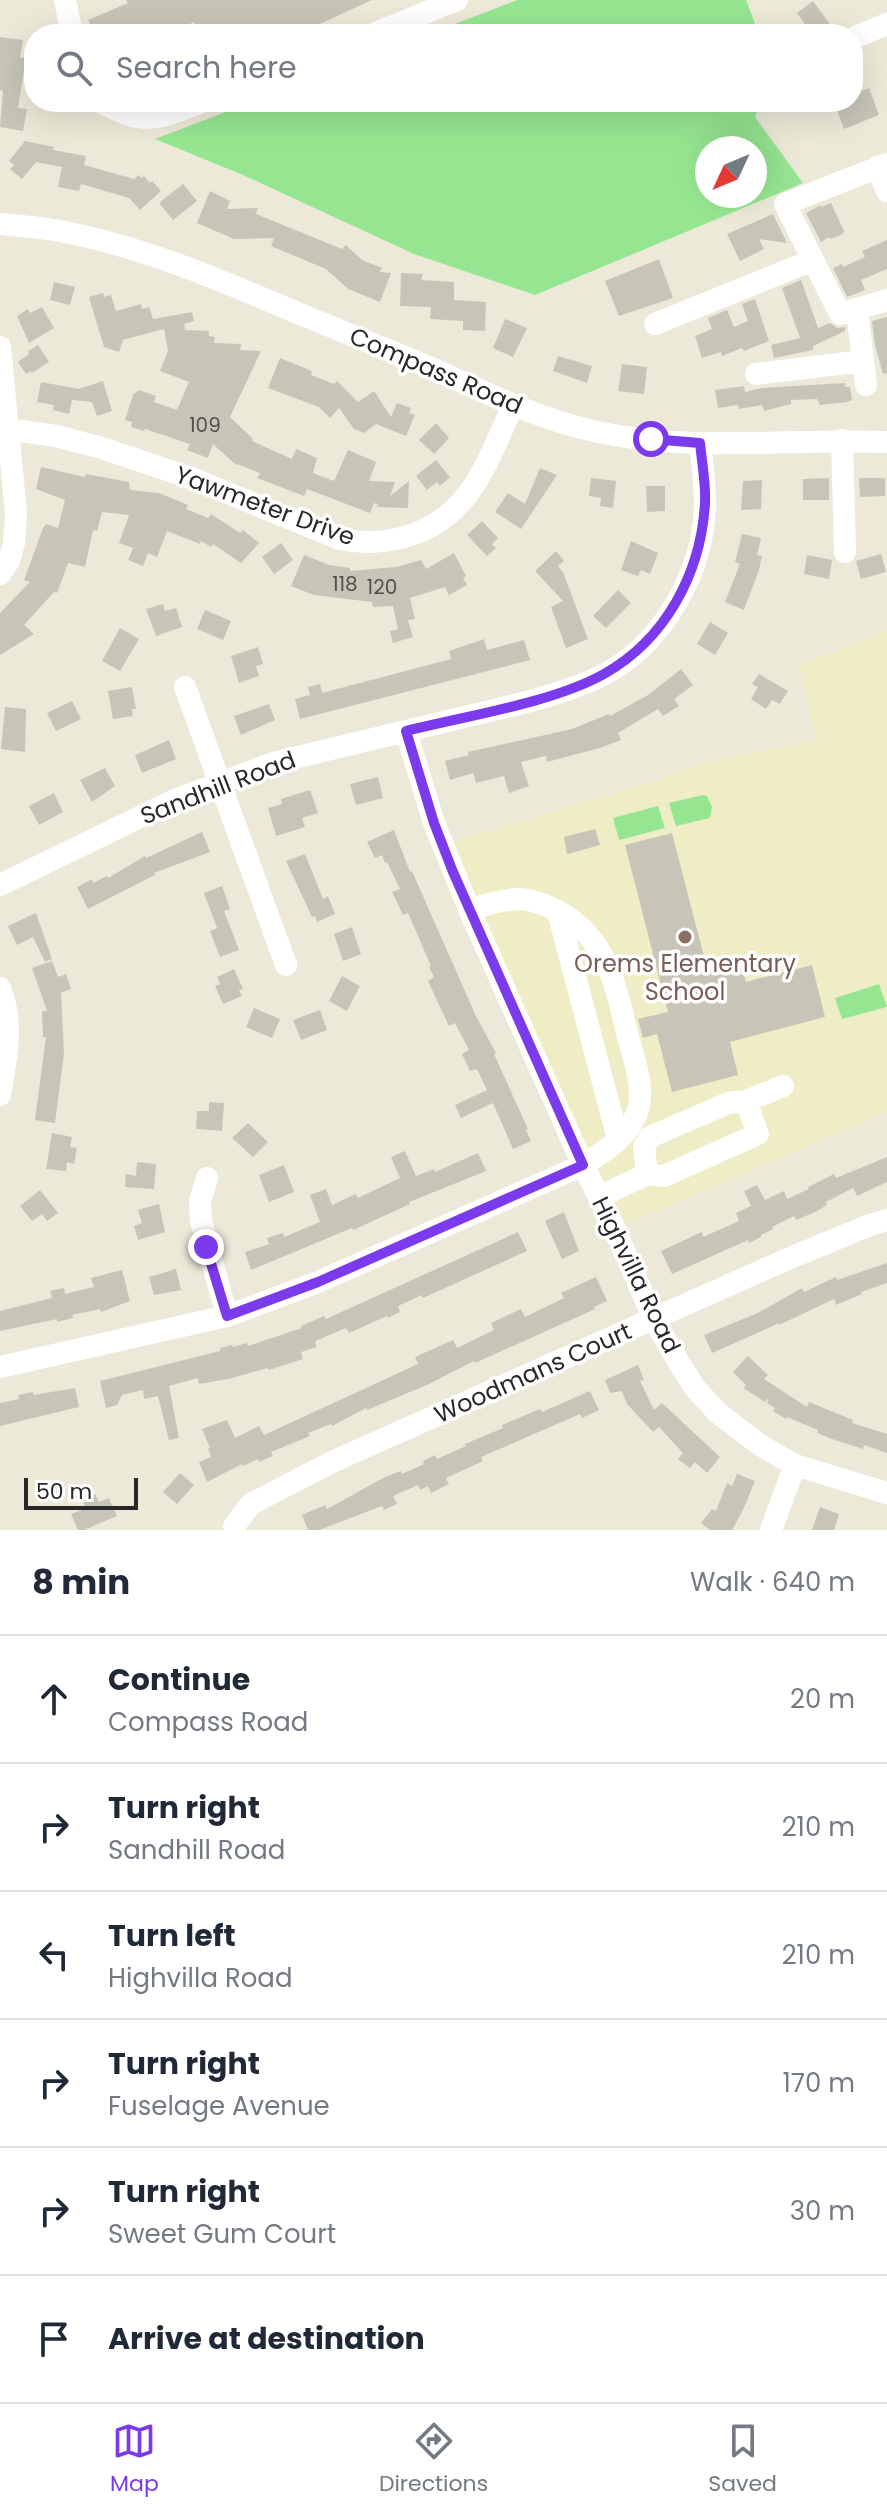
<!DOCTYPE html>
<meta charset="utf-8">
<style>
body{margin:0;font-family:Poppins,sans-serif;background:#f2f2f3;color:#1f2937}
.compass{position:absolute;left:695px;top:136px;width:72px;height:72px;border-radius:50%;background:#fff;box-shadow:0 8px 32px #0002;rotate:226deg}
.scale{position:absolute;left:24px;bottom:20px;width:114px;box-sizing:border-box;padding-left:8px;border:4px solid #282828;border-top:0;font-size:22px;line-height:28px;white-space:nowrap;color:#282828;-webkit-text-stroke:6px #fff;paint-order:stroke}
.stop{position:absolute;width:24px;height:24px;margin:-18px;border:6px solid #7c3aed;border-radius:50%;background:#fff}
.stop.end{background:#7c3aed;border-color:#fff;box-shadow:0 2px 8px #0008}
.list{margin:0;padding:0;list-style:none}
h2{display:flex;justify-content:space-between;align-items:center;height:104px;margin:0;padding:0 32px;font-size:34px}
h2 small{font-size:26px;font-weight:400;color:#747a83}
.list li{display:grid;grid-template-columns:52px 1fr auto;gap:24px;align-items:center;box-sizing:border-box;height:128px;padding:0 32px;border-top:2px solid #e0e1e3}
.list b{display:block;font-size:30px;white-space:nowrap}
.list p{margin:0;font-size:26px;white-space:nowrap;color:#747a83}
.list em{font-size:26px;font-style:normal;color:#747a83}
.icon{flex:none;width:44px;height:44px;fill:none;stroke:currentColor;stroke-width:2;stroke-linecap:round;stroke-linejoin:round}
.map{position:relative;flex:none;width:887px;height:1530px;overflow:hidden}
.search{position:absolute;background:#fff;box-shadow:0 8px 32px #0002;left:24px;right:24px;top:24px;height:88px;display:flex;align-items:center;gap:20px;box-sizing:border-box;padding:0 28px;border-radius:32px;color:#747a83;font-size:30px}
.sheet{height:872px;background:#fff}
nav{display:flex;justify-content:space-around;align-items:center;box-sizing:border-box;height:112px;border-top:2px solid #e0e1e3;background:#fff;font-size:22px;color:#747a83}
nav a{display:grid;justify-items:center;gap:4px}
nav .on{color:#7c3aed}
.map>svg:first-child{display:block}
</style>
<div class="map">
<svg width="887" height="1530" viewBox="0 0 887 1530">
<rect width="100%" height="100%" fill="#ece9d8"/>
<path fill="#efedc6" d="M887,631v481l-272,117 -172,-384 208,-63 52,-19 113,-23 -17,-75z"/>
<path fill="#96e691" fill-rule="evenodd" d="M517,0h229l13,34h-330z
M252,102h508l-5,15 48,66 -268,112 -121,-41 -171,-79 -88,-36zM755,148v48h-48v-48z
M703,795l4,1 5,11 -2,11 -34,8 -7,-23z
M658,806l7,22 -46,12 -6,-22z
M879,984l8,23 -45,12 -7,-21z"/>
<path fill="#c7c5b8" d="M126,0h246l-74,34h-99l-5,-12 -25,12h-74l-7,-14 40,-17z
M813,1l24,33h-25l-15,-21z
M0,37l23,3 -3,18 6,-1 -8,51 9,1 -4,22 -23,-4 3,-36 -3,-1z
M869,88l10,27 -35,14 -10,-27h19v-8z
M25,141l29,6 -1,3 33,6 -2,9 50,14 5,-4 3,3 2,-2 6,7 2,-2 9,10 -21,19 -11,-12 -48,-14 -2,7 -21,-4 4,-20 -26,-5 -14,17 -12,-10 4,-4 -5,-4z
M183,184l14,17 -24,19 -14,-17z
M210,191l20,10 -3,8 31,-1 -2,6 86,35 4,-4 16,15 20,8 -2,4 11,1 -11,29 -32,-13 -22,-20 -55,-23 3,-8 -40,1 -37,-16z
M831,203l13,28 -1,3 -13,5 -1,-2 -8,5 -15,-29 15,-8v2z
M773,214l14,29 -28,-4 5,10 -24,12 -13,-27z
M887,240v29l-26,11 4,10 -18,7 -14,-29 9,-4 1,3 22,-10 -3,-6z
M659,259l14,39 -54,18 -14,-35z
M401,273l22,1 -2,6 33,2v18l32,2 -1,29 -22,-1v-9l-33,-2 1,-12 -31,-1z
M801,280l17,48 12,-5 7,5 8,-1v4l-32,15v4l-39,8 -3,-13 29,-7 -18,-50z
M54,282l21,5 -5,18 -20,-5z
M103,293l1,4 7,-2 5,16 25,-7 1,5 7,-2 4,12 39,-7 2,9 -10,3 1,6 24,1v5l6,1 -1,6 27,1 -1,6 21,1 -31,66 23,22 -1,2 40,18 4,-10 21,9 -4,15 21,8 14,-31 28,12 -7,19 26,1 -5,14 19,-15 -1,27 -32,-1 3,-2 -5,-2 -4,10 -63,-24 -3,7 -47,-18 3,-5 -23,-9 -1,1 -23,-21 -5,14 -21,-8 3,-6 -45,-15 -1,2 -13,-4 1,-5 -7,-2 8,-25 6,-5 17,6 -2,6 23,8 12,-28 -29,-11 8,-20 -4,-22 -41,11 -4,12 -15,-5 -15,-50z
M755,299l14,42 -25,10 -2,-3 -20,8 -1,-4 -19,6 -7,-22 17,-7 -4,-11 19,-8 7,17 14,-6 -6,-17z
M42,307l12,21 -25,15 -12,-27 11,-7 2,4z
M887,317v56l-4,1 -8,-29 -3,-24z
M505,319l22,9 -14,29 -20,-9z
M38,345l11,17 -17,11 -1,-2 -5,3 -8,-12 11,-8 -1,-3z
M558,356l34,10 -5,17 -34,-12z
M280,358l32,13 -1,4 23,9 3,-3 21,21 16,-11 17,26 6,-14 14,5 -2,5 6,2 -9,21 -30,-12 -12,9 -10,-4 -15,-21 -9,10 -11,-11 -51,-19z
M622,364l25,3 -3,27 -26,-3z
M103,381l9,30 -15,5 -5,-14 -20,-2 -3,14 -16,-4 1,-5 -17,-3 4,-20 38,7z
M845,383v4h5l2,13 -5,2 -27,3 -3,-6 -26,1v4l-27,7 -2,-6 -23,4 -1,-4 -20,3 -3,-18 29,-4 1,6 17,-4z
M436,423l13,15 -15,16 -15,-14z
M436,460l14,17 -10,9 -3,-4 -10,8 -11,-14z
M41,467l44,10 1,-3 43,8 1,8 29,3 29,12 -2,4 22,9 3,-4 29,19 3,-3 16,13 -18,20 -28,-19 -2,3 -10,-6 -1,3 -33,-13 -10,26 -9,-4 -5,13 -15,-6 5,-12 -14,-5 10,-28 -27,-3 -5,19 -4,-1 -8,37 -17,-4 -11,30 -3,-1 -30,33 10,9 -34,21v-42l30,-31 -6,-2 19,-52 3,-4 12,4 7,-28 -29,-11z
M540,468l17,7 -36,54 -26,-17 13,-19 17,11z
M591,478l25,3 -3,27 -13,-2 1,-8 -12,-2z
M829,478v22h-26v-21z
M859,478h26v18l-25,1z
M762,480l-1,29 -20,1 2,-29z
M646,486h19v25l-18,1z
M482,521l16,17 -6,6 4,4 -9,8 -20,-21z
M742,534l19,4 -4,17 5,1 -3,14 -15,40 -19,-8 15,-38 -5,-2z
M631,541l27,12 -8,21 -9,-4 -3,6 -17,-6z
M281,543l12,17 -19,14 -12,-17z
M556,551l8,10 -6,5 5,6 25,67 -22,9 -15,-41 12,-6 -28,-30z
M454,553l12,23 -3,2 4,7 -18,10 -4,-8 -35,11 5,21 -7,1 5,17 -20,6 -3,-12 8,-2 -5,-23 -20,1 -1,-5 -58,-7 -23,-9 13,-31 25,10 21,3v3l46,-4 25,-7 5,9z
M881,554l5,18 -25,7 -5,-18z
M807,555l25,5 -3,19 -25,-5z
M618,590l13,13 -25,25 -13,-12z
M163,604l2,7 11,-3 6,19 -26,9 -10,-27z
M205,610l26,11 -8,19 -26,-11z
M710,622l18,11 -13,22 -18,-11z
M120,628l19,11 -19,32 -18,-10z
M484,639l3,11 37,-10 6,20 -230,59 -5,-20 15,-4 -2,-8 12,-3 2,9 129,-34 -2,-8z
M258,647l5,17 -7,2 3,10 -20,7 -8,-27z
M681,669l12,16 -19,14 5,7 -16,10 -5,-7 -40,24 3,7 -21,8 -53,14 -1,-6 -25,6 8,24 -20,7 -5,-17 -28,7 -3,-10 -23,7 -5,-19 24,-6 -1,-3 104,-23 37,-15 1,2 38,-21z
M759,674l29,17 -8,13 -8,-4 -6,9 -15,-10 7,-12 -6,-3z
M132,687l4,22h-4l1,7 -20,3 -5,-28z
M72,701l9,18 -25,12 -9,-18z
M269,704l6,16 -34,15 -7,-19z
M5,707l21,2 -1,43 -24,-3z
M169,740l7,19 -34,14 -7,-18z
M105,768l10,18 -23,16 -12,-22z
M378,777l5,21 -27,7 -6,-21z
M310,790l8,23 -16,5 3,9 -29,9 -8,-28 14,-4 -1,-5z
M54,793l9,19 -24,13 -10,-19z
M595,829l5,16 -33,9 -3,-17z
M394,830l16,42 2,-1 63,143 21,39 -2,1 34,75 -2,1 5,11 -18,8 -20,-46 -32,15 -6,-13 32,-15 -10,-21 -7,2 -8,-17 7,-4 -14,-27 -6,3 -21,-45 6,-4 -5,-10 2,-1 -23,-53 -5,2 -11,-23 8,-3 -13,-27 -2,1 -3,-8 -7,3 -8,-16z
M202,832l8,20 -56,21 1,2 -67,34 -11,-22 15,-8 1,4 14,-7 1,2 37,-22 1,2z
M672,833l35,135 33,-8 6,22 66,-17 13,52 -95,25 8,33 -66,17 -15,-58 -14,4 -5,-19 30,-7 -43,-167z
M305,854l18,45 5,-3 7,18 -18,8 -2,-6 -3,1 -26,-56z
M222,886l8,23 -6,2 15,39 -19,7 -10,-26 7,-3 -13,-35z
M36,913l16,46 -7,3 -12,-25 -16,8 -9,-19z
M352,927l9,27 -18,7 -9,-27z
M52,961l6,16 8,-3 5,15 -10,4 3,60 -9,70 -20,-3 11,-83h-3l-1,-26h5l-15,-43z
M234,969l9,20 -4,1 3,6 -19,8 -8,-18 5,-2 -3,-7z
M342,976l18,10 -13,25 -18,-10z
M254,1008l26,11 -8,19 -26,-11z
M320,1010l7,20 -26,10 -8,-20z
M209,1102l15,1 -2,28 -26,-2 1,-18h12z
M248,1123l20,19 -15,15 -21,-19z
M52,1133l20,4 -2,10 7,1 -3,16 -7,-2 -1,9 -20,-2z
M405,1151l11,25 18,-7 1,3 43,-19 8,18 -77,31 1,2 -57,26 -1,-2 -101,42 -6,-18 24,-8 -2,-6 16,-5 1,4 36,-15 -10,-27 16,-6 6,16 24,-11 2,4 42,-20 -9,-21z
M887,1157v25l-30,14 -4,-8 -27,14 1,3 -12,7 -19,8 -2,-4 -22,11 1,2 -12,6v2l-12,6 -1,-3 -76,34 -11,-23 41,-19 1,5 36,-16 -3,-8 15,-7 -7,-15 13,-6 8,15 19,-9 3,8 22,-10 -1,-2 26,-13 2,4z
M137,1162l19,2 -2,25 -29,-2 1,-13 10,2z
M284,1165l10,27 -25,10 -10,-27z
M40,1190l18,23 -11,8 -5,-7 -10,7 -12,-15z
M159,1204l6,28 -27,8 -4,-14 8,-3 -4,-13z
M564,1212l15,39 -17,8 -17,-38z
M518,1232l9,19 -104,47 -1,-3 -24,11 2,6 -12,6 -1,-2 -38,17 -3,-5 -31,13 2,6 -16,5 2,7 -34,11 -1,-2 -40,11 -29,5 -1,-6 -29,8 10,52 -10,2 -11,-44 -14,3 -1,-9 -21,5 -5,10 -11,3 -6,-27 120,-30v-3l12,-3 1,2 14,-4 1,3 54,-18 -1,-2 23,-10 2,3z
M887,1263v20l-26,9 1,2 -26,11 -2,-6 -55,26v-2l-4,2 -63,28 -8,-18 54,-22 44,-25 2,4 32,-15 1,3z
M176,1269l5,21 -27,5 -5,-18z
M122,1270l8,31 -29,11 -1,-3 -28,6 1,3 -16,4v-3l-57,12v-20l52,-13 -2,-7 14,-3 1,6 29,-7 -3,-9z
M596,1277l11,24 -13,6 1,2 -120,54 -1,-2 -45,23 -62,26 -1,-2 -34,18 -1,-2 -23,9 2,3 -39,16 2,4 -14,6 -1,-3 -15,7 -1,-2 -35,18 -8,-20 12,-5 -3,-8 2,-1 -8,-19 25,-9 8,18 24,-12 5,9 154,-71 -3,-7 38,-17 4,8 37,-18 -3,-7 30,-14 4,8 39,-19 -3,-5z
M748,1356l20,19 -4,4 43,28 2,-5 44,18 -1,3 35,11v19l-23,-8 -1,4 -31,-10 -15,-6 1,-3 -31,-13 -1,2 -13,-8 2,-3 -8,-5 2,-5 -4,4 -22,-14 3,-3 -13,-13z
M638,1365l6,15 -4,1 14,29 8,-7 58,54 -13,16 -12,-11 -5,6 -12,-9 5,-6 -24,-26 -6,5 -26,-28 -5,-13 -12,2 -5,-13z
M75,1388l4,19 -79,19v-23l19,-4 -1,-4 15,-3 1,3z
M590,1391l9,19 -17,8 -2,-4 -99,43 2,4 -37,17 3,6 -18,9 -3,-7 -8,4 -2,-5 -25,11 4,8 -13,6 -2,-4 -63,24h-11l-6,-15 23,-10 2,4 58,-32 16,-6 1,3 22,-10 -1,-3 12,-6 2,4 29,-13 -1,-2 38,-16 -1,-3 38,-16 2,3z
M180,1473l14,12 -17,19 -14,-12z
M737,1474l18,7 -12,29 -11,20h-22l-9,-7 11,-14 4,2 11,-28 5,3z
M95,1494l4,8 10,-4 8,18 -33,14h-6l-7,-16 15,-6 -4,-8z
M820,1507l19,7 -5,16h-22z"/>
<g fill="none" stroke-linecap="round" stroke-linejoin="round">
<path stroke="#fff" stroke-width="22" d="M65,0l7,34
M373,34l84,-34
M853,38l34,-14
M100,102c46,24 55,18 102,0
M887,164l-102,40 55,110 47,-14
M877,167l10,24
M0,224c18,2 36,3 54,6 86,15 166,50 246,84 39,16 78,32 117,48 52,22 102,49 157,64 102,29 209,12 313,16
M857,310l9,75
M655,324l158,-64
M0,347l16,166 -2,30 -5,18 -9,13
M756,374l107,-13
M0,428l56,8 46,12 89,30 149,61c24,5 44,4 68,-3 63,-19 80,-76 105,-131
M842,440l3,112
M185,687l101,278
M406,731l28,92 35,86 114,256 32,64 39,91 25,43 16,25 23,25 42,32 35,20 92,28
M0,885l175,-85 98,-37 258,-62c24,-7 48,-14 70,-25 63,-31 105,-108 104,-178 -1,-18 -3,-37 -5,-55
M558,912l60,227
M0,988c14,34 6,72 0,107
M746,1101l37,-15
M207,1178l-7,23 1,20 26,95
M599,1197l48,-23 17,2 94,-42 -12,-33 -18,2 -78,34 -6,10 3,27
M0,1367l227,-51 91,-34 265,-117c22,-14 46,-28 55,-55 7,-23 -5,-54 -11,-77 -11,-47 -20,-92 -64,-119 -14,-8 -30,-15 -46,-15 -16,1 -32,6 -48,10
M234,1526l17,-22 83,-43 456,-203 80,-33 17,-5
M771,1530l24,-65"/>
</g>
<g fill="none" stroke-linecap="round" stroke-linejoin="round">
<path stroke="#7c3aed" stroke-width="10" d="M206,1247l21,69 91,-34 265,-117 -130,-293 -19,-49 -28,-92c60,-15 146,-28 198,-57 62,-35 97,-101 101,-171 1,-19 -3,-40 -5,-60l-49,-4"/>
</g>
<circle fill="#8d6e63" stroke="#fff" stroke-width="3" cx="685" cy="937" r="8"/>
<g text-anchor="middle" stroke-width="7" stroke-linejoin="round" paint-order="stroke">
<g font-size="20" fill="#504f4c">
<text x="205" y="432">109</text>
<text x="345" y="591">118</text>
<text x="382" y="594">120</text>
</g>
<g font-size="24" fill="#282828" stroke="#fff">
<text transform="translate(436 371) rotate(23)" y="8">Compass Road</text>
<text transform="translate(265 506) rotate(20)" y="8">Yawmeter Drive</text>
<text transform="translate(218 788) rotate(-21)" y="8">Sandhill Road</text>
<text transform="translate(636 1275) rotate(64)" y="8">Highvilla Road</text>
<text transform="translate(533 1373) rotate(-24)" y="8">Woodmans Court</text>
</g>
<g font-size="24" fill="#785e54" stroke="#fff">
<text x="685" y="972">Orems Elementary<tspan x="685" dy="28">School</tspan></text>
</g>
</g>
</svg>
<svg class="compass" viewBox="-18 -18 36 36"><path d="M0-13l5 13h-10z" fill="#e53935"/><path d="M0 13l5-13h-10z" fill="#747a83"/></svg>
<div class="scale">50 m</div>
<div class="stop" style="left:651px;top:439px"></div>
<div class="stop end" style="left:206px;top:1247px"></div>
<div class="search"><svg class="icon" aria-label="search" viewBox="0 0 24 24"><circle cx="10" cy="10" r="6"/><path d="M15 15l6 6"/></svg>Search here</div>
</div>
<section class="sheet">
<h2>8 min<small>Walk · 640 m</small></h2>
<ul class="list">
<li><svg class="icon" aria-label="ahead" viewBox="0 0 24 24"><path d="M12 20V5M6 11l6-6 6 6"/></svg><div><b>Continue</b><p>Compass Road</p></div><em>20 m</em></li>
<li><svg class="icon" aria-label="right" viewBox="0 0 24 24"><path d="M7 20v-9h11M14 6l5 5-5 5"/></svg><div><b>Turn right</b><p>Sandhill Road</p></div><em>210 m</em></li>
<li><svg class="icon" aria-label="left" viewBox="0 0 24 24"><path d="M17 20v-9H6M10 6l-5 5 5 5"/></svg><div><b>Turn left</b><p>Highvilla Road</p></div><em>210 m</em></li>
<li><svg class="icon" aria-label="right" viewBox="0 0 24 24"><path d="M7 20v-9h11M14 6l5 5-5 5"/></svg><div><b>Turn right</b><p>Fuselage Avenue</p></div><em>170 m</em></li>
<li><svg class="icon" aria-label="right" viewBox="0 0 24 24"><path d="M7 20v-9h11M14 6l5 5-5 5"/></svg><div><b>Turn right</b><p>Sweet Gum Court</p></div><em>30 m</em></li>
<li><svg class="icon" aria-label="arrive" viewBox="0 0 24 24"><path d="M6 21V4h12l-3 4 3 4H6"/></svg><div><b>Arrive at destination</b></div></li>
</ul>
</section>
<nav>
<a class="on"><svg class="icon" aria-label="map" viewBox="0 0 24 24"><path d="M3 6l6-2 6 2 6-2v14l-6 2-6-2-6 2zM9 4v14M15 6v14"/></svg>Map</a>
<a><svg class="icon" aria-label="directions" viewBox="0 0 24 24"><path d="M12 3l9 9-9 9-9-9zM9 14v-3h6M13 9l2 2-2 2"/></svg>Directions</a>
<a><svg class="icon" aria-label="saved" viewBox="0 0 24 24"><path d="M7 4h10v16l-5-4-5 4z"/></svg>Saved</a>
</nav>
